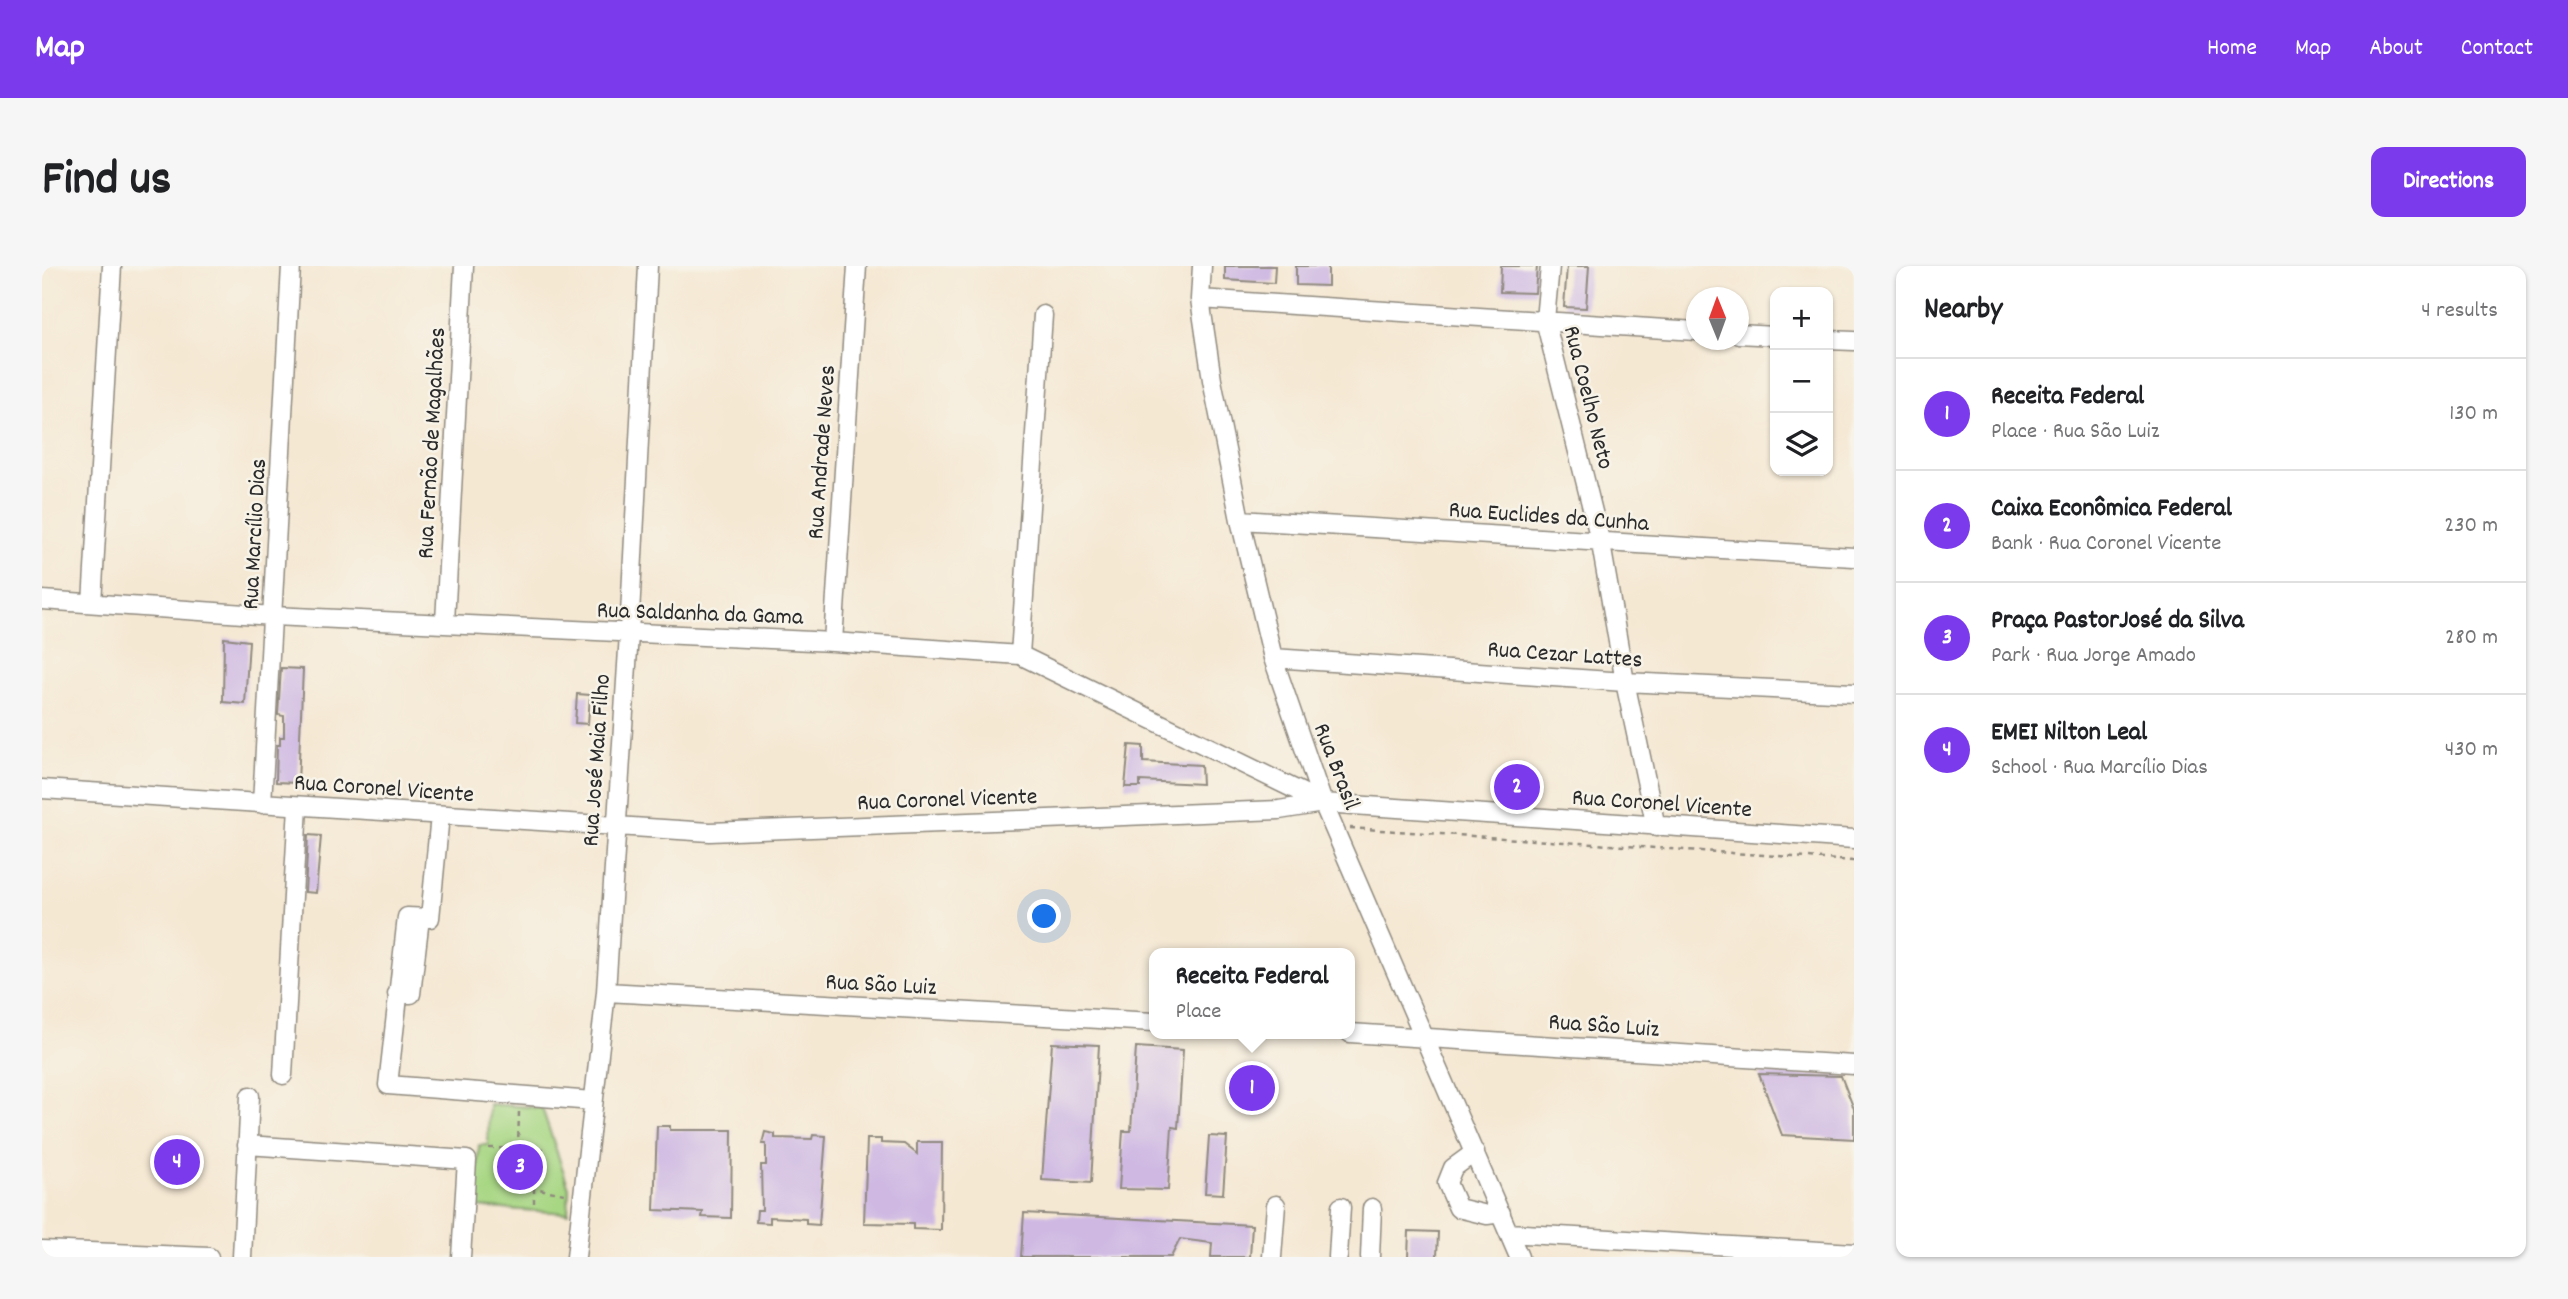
<!DOCTYPE html>
<meta charset="utf-8">
<style>
body{margin:0;font-family:Dekko,sans-serif;background:#f6f6f6;color:#202124}
.controls{position:absolute;right:21px;top:21px;display:grid;overflow:hidden;border-radius:14px;box-shadow:0 2px 5px #0004}
.controls button{width:63px;height:63px;display:grid;place-items:center;padding:0;border:0;border-bottom:2px solid #e0e0e0;background:#fff;color:#202124;font:35px sans-serif}
.compass{position:absolute;left:1644px;top:21px;width:63px;height:63px;border-radius:50%;background:#fff;box-shadow:0 2px 5px #0004;rotate:359deg}
.you{position:absolute;left:1003px;top:651px;width:24px;height:24px;margin:-18px;border:5px solid #fff;border-radius:50%;background:#1a73e8;box-shadow:0 0 0 10px #1a73e833}
.badge{display:grid;place-items:center;width:46px;height:46px;border-radius:50%;background:#7c3aed;color:#fff;font-size:23px;font-weight:700}
.pin{position:absolute;translate:-50% -50%;border:4px solid #fff;box-shadow:0 2px 7px #0006}
.popup{position:absolute;left:1107px;top:682px;width:206px;height:91px;box-sizing:border-box;display:grid;place-content:center;border-radius:14px;background:#fff;filter:drop-shadow(0 2px 5px #0005);font-size:23px;white-space:nowrap;color:#757577}
.popup b{font-size:26px;color:#202124}
.popup::after{content:'';position:absolute;left:50%;top:100%;margin-left:-14px;border:14px solid transparent;border-top-color:#fff}
.list{margin:0;padding:0;list-style:none}
h2{display:flex;justify-content:space-between;align-items:center;height:91px;margin:0;padding:0 28px;font-size:30px}
h2 small{font-size:23px;font-weight:400;color:#757577}
.list li{display:grid;grid-template-columns:46px 1fr auto;gap:21px;align-items:center;box-sizing:border-box;height:112px;padding:0 28px;border-top:2px solid #e0e0e0}
.list b{display:block;font-size:26px;white-space:nowrap}
.list p{margin:0;font-size:23px;white-space:nowrap;color:#757577}
.list em{font-size:23px;font-style:normal;color:#757577}
.icon{flex:none;width:38px;height:38px;fill:none;stroke:currentColor;stroke-width:2;stroke-linecap:round;stroke-linejoin:round}
.map{position:relative;flex:none;width:1812px;height:991px;overflow:hidden;border-radius:14px}
header{display:flex;align-items:center;gap:42px;box-sizing:border-box;height:98px;padding:0 35px;background:#7c3aed;color:#fff}
header strong{font-size:33px}
nav{display:flex;gap:38px;margin-inline-start:auto;font-size:24px}
.intro{display:flex;align-items:center;justify-content:space-between;box-sizing:border-box;height:168px;padding:0 42px}
h1{margin:0;font-size:49px}
.button{padding:18px 32px;border-radius:14px;background:#7c3aed;color:#fff;font-size:24px;font-weight:700}
main{display:flex;gap:42px;padding:0 42px}
aside{flex:1;background:#fff;border-radius:14px;box-shadow:0 2px 5px #0004}
.map>svg:first-child{display:block}
</style>
<header>
<strong>Map</strong>
<nav><a>Home</a><a>Map</a><a>About</a><a>Contact</a></nav>
</header>
<div class="intro"><h1>Find us</h1><a class="button">Directions</a></div>
<main>
<div class="map">
<svg width="1812" height="991" viewBox="0 0 1812 991">
<rect width="100%" height="100%" fill="#f7f3e8"/>
<filter id="ink" filterUnits="userSpaceOnUse"><feTurbulence type="fractalNoise" baseFrequency=".0143" numOctaves="2"/><feDisplacementMap in="SourceGraphic" scale="14" xChannelSelector="R" yChannelSelector="G"/><feConvolveMatrix kernelMatrix="1 2 1 2 8 2 1 2 1" color-interpolation-filters="sRGB"/></filter>
<filter id="wash" filterUnits="userSpaceOnUse"><feTurbulence type="fractalNoise" baseFrequency=".00686" numOctaves="4" result="noise"/><feDisplacementMap in="SourceGraphic" scale="28" xChannelSelector="R" yChannelSelector="G"/><feGaussianBlur stdDeviation="1.57" result="paint"/><feColorMatrix in="noise" values="0 0 0 0 0 0 0 0 0 0 0 0 0 0 0 0 0 1.4 0 .05"/><feComposite in="paint" operator="in"/></filter>
<g filter="url(#wash)">
<rect width="100%" height="100%" fill="#f5e8d3"/>
<path fill="#a8d784" stroke="#6a8158" stroke-width="2" d="M447,838l53,4 27,80 -1,25 -93,-6 4,-62h9z"/>
<g id="blocks">
<path fill="#cfb9e3" d="M1183,0h50l-1,17 -49,-3z
M1254,0h32v20l-32,-1z
M1459,0h36l-2,27 -35,-1z
M1525,0h22l-3,42 -22,-1z
M182,372l25,3 -4,63 -22,-2z
M239,402l22,1 -5,114 -22,-1 1,-37h3v-8h4v-21l-6,-1z
M535,428l13,1 -2,29 -13,-1z
M1087,479l14,1v16l58,3 1,19 -62,-3v6h-15z
M266,569l13,1 -5,57 -11,-1z
M1010,777l47,2 -8,138 -49,-3z
M1094,781l47,3 -5,78 -6,-1 -4,63 -49,-1 4,-58h8z
M1196,802l30,1 -2,39 -30,-2z
M1717,808l82,2 13,33v30l-72,-4z
M615,860h13v4h62l-1,88 -29,-1 1,-5 -49,-2z
M723,866l10,2v4l37,1 1,-4 13,1 -7,89 -13,-1v-5l-36,-2v6l-14,-1 1,-12h5l-1,-45h5v-21h-4z
M1167,870l18,1 -4,57 -18,-1z
M825,873h14v4l23,1 13,10v-12h25l-1,88 -28,-1v-5l-49,-1z
M982,947l228,12 -2,32h-39l1,-14 -32,-4 -9,18h-150z
M1367,965l29,1 -1,25h-29z"/>
</g>
</g>
<g filter="url(#ink)">
<use href="#blocks" fill-opacity="0" stroke="#908a7f" stroke-width="2"/>
<g fill="none" stroke-linecap="round" stroke-linejoin="round">
<defs>
<path id="minor" d="M1160,0l-2,33 12,81 28,140 33,138 50,145 196,454
M1508,0l-5,54 56,224 24,138 31,145
M1158,33l496,32
M1696,68l37,2
M1786,74l26,1
M1198,254l614,37
M0,334l231,16 560,26 187,13 303,148
M50,337l20,-337
M403,356l19,-356
M791,376l24,-376
M978,389l23,-340
M1231,392l352,24 229,11
M0,523l668,43 569,-22 44,-7 531,36
M220,538l29,-538
M398,549l-10,103 -23,-1 -19,168 205,16
M564,726l548,30
M355,728h14l9,-76
M1308,767l504,32
M241,809l15,-269
M205,879l220,15 -6,97
M1433,886l-22,16 -6,15 11,25 29,7 14,-2
M1467,967l345,20
M0,984l167,7
M200,991l8,-161
M534,991l30,-265 23,-358 19,-368
M1230,991l4,-52
M1296,991l3,-50
M1328,991l2,-49"/>
</defs>
<use href="#minor" stroke="#908a7f" stroke-width="21"/>
<path stroke="#908a7f" stroke-width="2.5" stroke-dasharray="5 5" stroke-linecap="butt" d="M1308,562l504,33
M476,881l1,-35
M447,882l58,1
M462,882l1,34 64,13
M492,922v20"/>
<use href="#minor" stroke="#fff" stroke-width="18"/>
</g>
</g>
<g text-anchor="middle" stroke-width="5" stroke-linejoin="round" paint-order="stroke">
<g font-size="24" fill="#2b2b2b" stroke="#f7f3e8">
<text transform="translate(1548 131) rotate(76)" y="8">Rua Coelho Neto</text>
<text transform="translate(388 177) rotate(-87)" y="8">Rua Fernão de Magalhães</text>
<text transform="translate(778 186) rotate(-86)" y="8">Rua Andrade Neves</text>
<text transform="translate(1507 249) rotate(4)" y="8">Rua Euclides da Cunha</text>
<text transform="translate(211 268) rotate(-87)" y="8">Rua Marcílio Dias</text>
<text transform="translate(658 346) rotate(2)" y="8">Rua Saldanha da Gama</text>
<text transform="translate(1523 387) rotate(4)" y="8">Rua Cezar Lattes</text>
<text transform="translate(553 494) rotate(-86)" y="8">Rua José Maia Filho</text>
<text transform="translate(1296 500) rotate(69)" y="8">Rua Brasil</text>
<text transform="translate(342 521) rotate(4)" y="8">Rua Coronel Vicente</text>
<text transform="translate(905 532) rotate(-2)" y="8">Rua Coronel Vicente</text>
<text transform="translate(1620 536) rotate(4)" y="8">Rua Coronel Vicente</text>
<text transform="translate(839 717) rotate(3)" y="8">Rua São Luiz</text>
<text transform="translate(1562 758) rotate(4)" y="8">Rua São Luiz</text>
</g>
</g>
</svg>
<div class="controls">
<button>+</button>
<button>−</button>
<button><svg class="icon" aria-label="layers" viewBox="0 0 24 24"><path d="M12 4l9 5-9 5-9-5zM3 14l9 5 9-5"/></svg></button>
</div>
<svg class="compass" viewBox="-18 -18 36 36"><path d="M0-13l5 13h-10z" fill="#e53935"/><path d="M0 13l5-13h-10z" fill="#757577"/></svg>
<div class="you"></div>
<div class="pin badge" style="left:1210px;top:822px">1</div>
<div class="popup"><b>Receita Federal</b>Place</div>
<div class="pin badge" style="left:1475px;top:521px">2</div>
<div class="pin badge" style="left:478px;top:901px">3</div>
<div class="pin badge" style="left:135px;top:896px">4</div>
</div>
<aside>
<h2>Nearby<small>4 results</small></h2>
<ul class="list">
<li><span class="badge">1</span><div><b>Receita Federal</b><p>Place · Rua São Luiz</p></div><em>130 m</em></li>
<li><span class="badge">2</span><div><b>Caixa Econômica Federal</b><p>Bank · Rua Coronel Vicente</p></div><em>230 m</em></li>
<li><span class="badge">3</span><div><b>Praça PastorJosé da Silva</b><p>Park · Rua Jorge Amado</p></div><em>280 m</em></li>
<li><span class="badge">4</span><div><b>EMEI Nilton Leal</b><p>School · Rua Marcílio Dias</p></div><em>430 m</em></li>
</ul>
</aside>
</main>
